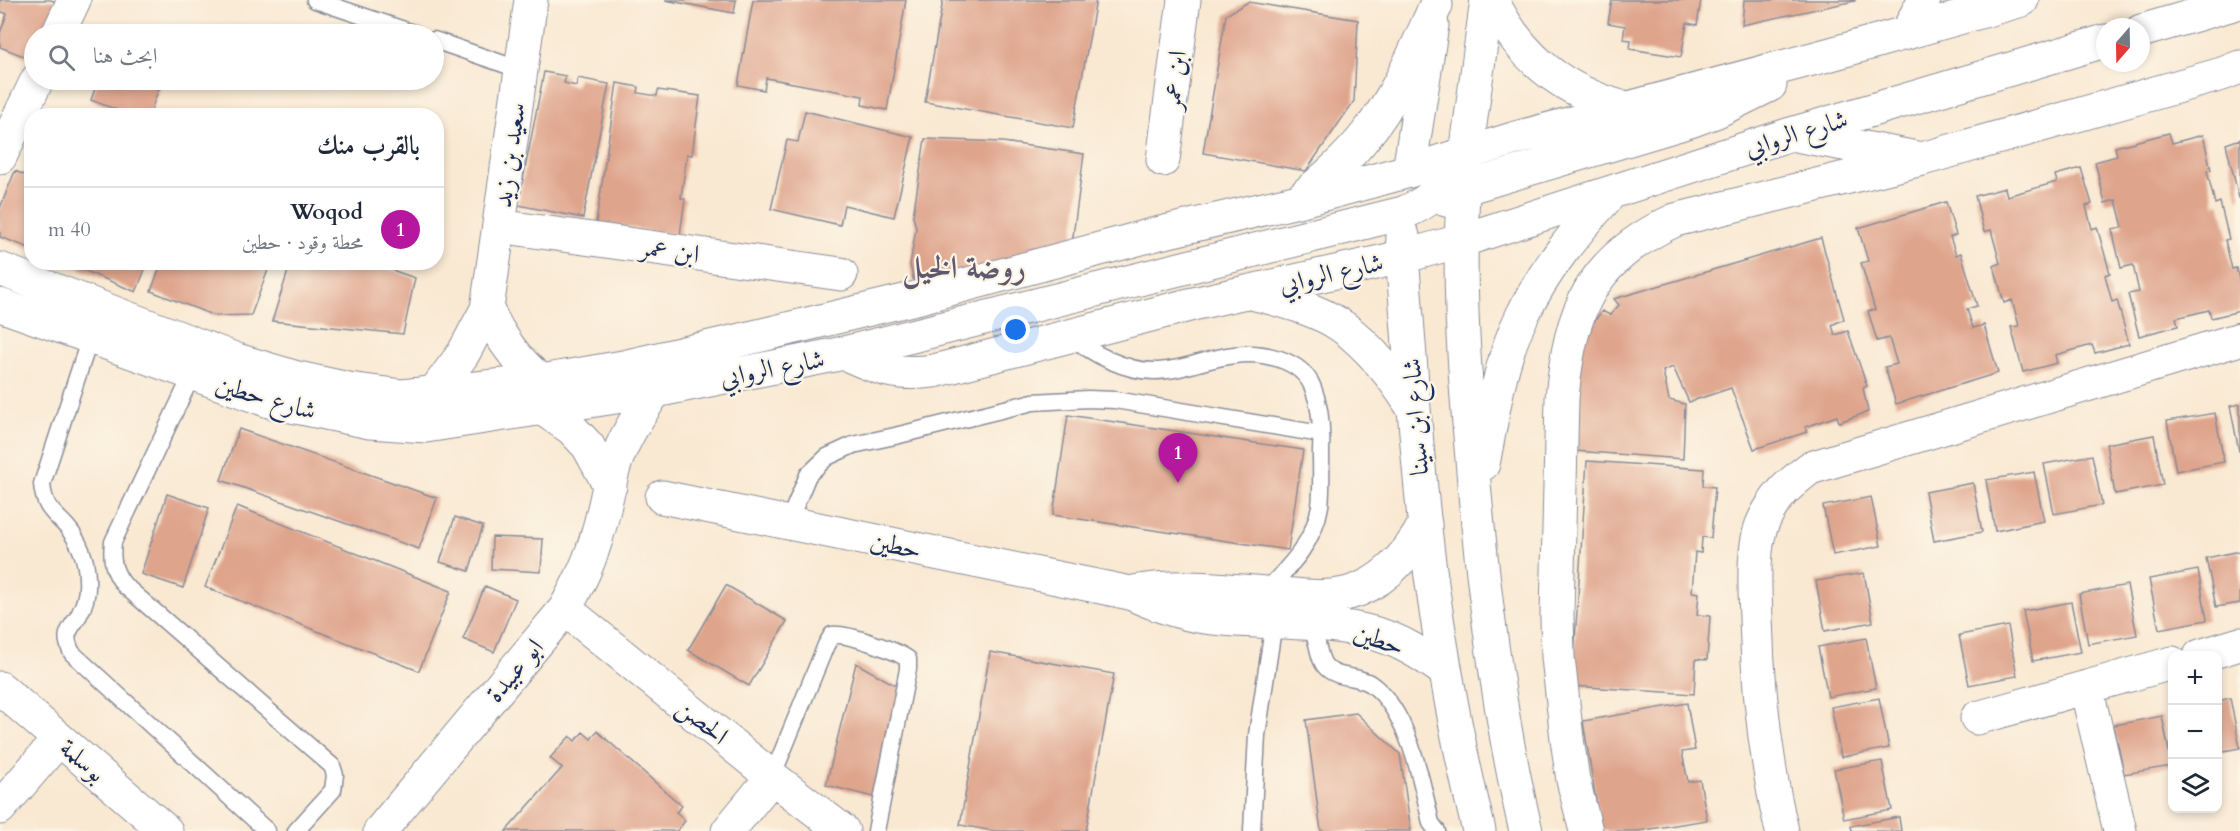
<!DOCTYPE html>
<html lang="ar">
<meta charset="utf-8">
<style>
body{margin:0;font-family:Cardo,Amiri,serif;background:#f2f2f3;color:#1f2937;direction:rtl}
.controls{position:absolute;right:18px;bottom:18px;display:grid;overflow:hidden;border-radius:12px;box-shadow:0 3px 9px #0003}
.controls button{width:54px;height:54px;display:grid;place-items:center;padding:0;border:0;border-bottom:2px solid #e0e1e3;background:#fff;color:#1f2937;font:30px sans-serif}
.compass{position:absolute;left:2096px;top:18px;width:54px;height:54px;border-radius:50%;background:#fff;box-shadow:0 3px 9px #0003;rotate:200deg}
.you{position:absolute;left:1016px;top:330px;width:21px;height:21px;margin:-15px;border:4px solid #fff;border-radius:50%;background:#1a73e8;box-shadow:0 0 0 9px #1a73e833}
.badge{display:grid;place-items:center;width:39px;height:39px;border-radius:50%;background:#b5179e;color:#fff;font-size:20px;font-weight:700}
.pin{position:absolute;translate:-50% -50px;filter:drop-shadow(0 2px 3px #0008)}
.pin::after{content:'';position:absolute;top:32px;width:21px;height:18px;background:inherit;clip-path:polygon(0 0,100% 0,50% 100%)}
.list{margin:0;padding:0;list-style:none}
h2{display:flex;justify-content:space-between;align-items:center;height:78px;margin:0;padding:0 24px;font-size:26px}
h2 small{font-size:20px;font-weight:400;color:#747a83}
.list li{display:grid;grid-template-columns:39px 1fr auto;gap:18px;align-items:center;box-sizing:border-box;height:84px;padding:0 24px;border-top:2px solid #e0e1e3}
.list b{display:block;font-size:22px;white-space:nowrap}
.list p{margin:0;font-size:20px;white-space:nowrap;color:#747a83}
.list em{font-size:20px;font-style:normal;color:#747a83}
.icon{flex:none;width:33px;height:33px;fill:none;stroke:currentColor;stroke-width:2;stroke-linecap:round;stroke-linejoin:round}
.map{position:relative;flex:none;width:2240px;height:831px;overflow:hidden;direction:ltr}
.search{position:absolute;background:#fff;box-shadow:0 3px 9px #0003;left:24px;top:24px;width:420px;height:66px;display:flex;align-items:center;gap:15px;box-sizing:border-box;padding:0 21px;border-radius:33px;color:#747a83;font-size:22px}
.panel{position:absolute;background:#fff;box-shadow:0 3px 9px #0003;left:24px;top:108px;width:420px;height:162px;border-radius:24px;direction:rtl}
.map>svg:first-child{display:block}
</style>
<div class="map">
<svg width="2240" height="831" viewBox="0 0 2240 831">
<rect width="100%" height="100%" fill="#fcf5e5"/>
<filter id="ink" filterUnits="userSpaceOnUse"><feTurbulence type="fractalNoise" baseFrequency=".0167" numOctaves="2"/><feDisplacementMap in="SourceGraphic" scale="12" xChannelSelector="R" yChannelSelector="G"/><feConvolveMatrix kernelMatrix="1 2 1 2 8 2 1 2 1" color-interpolation-filters="sRGB"/></filter>
<filter id="wash" filterUnits="userSpaceOnUse"><feTurbulence type="fractalNoise" baseFrequency=".008" numOctaves="4" result="noise"/><feDisplacementMap in="SourceGraphic" scale="24" xChannelSelector="R" yChannelSelector="G"/><feGaussianBlur stdDeviation="1.35" result="paint"/><feColorMatrix in="noise" values="0 0 0 0 0 0 0 0 0 0 0 0 0 0 0 0 0 1.4 0 .05"/><feComposite in="paint" operator="in"/></filter>
<g filter="url(#wash)">
<rect width="100%" height="100%" fill="#f9e9d3"/>
<g id="blocks">
<path fill="#dfa48c" d="M0,0h51l9,4 -12,30h-14v26l-34,-13v-14l7,-19 -7,-3z
M665,0h71l-2,13z
M753,0h153l-19,110 -25,-5 1,-9 -97,-18 -2,12 -26,-5z
M943,0h153l-23,128 -148,-26z
M1612,0h89l-4,25 -10,-2 -6,34 -51,-8 1,-9 -8,-1 2,-13 -17,-3z
M1744,0h111v1l-113,24z
M1248,2l110,18 -4,81 -48,70 -103,-18 23,-138z
M116,30l12,4h-14z
M544,72l22,4 -2,7 12,3 2,-8 31,6 -26,134 -65,-13z
M98,80h64l-13,36h-16l-42,-16z
M617,83l22,4 -1,6 19,3 1,-6 42,6 -8,59 -5,-1 -6,44 4,1 -5,36 -84,-12z
M805,111l108,26 -19,80 -50,-12 -4,20 -69,-16 16,-69 11,2z
M2169,133l3,10 31,-8 8,35 -4,1 8,33 5,-2 9,37 -4,1 7,29 4,-1 4,16v27l-29,7 -2,-8 -33,8 2,8 -39,10 -11,-42 11,-2 -6,-27 -12,3 -9,-39 11,-2 -7,-27 -11,3 -10,-41 22,-6 -2,-9z
M925,139l78,3 81,12 -13,97 -157,31 -4,-17 6,-37 -3,-12z
M2240,139v59h-1l-13,-54z
M2081,168l11,36 -6,2 6,23 5,-2 13,46 -5,2 7,27 5,-2 12,44 -34,9 -3,-8 -37,10 2,8 -34,9 -12,-45 8,-1 -7,-26 -8,3 -10,-37 6,-3 -9,-33 -7,2 -9,-36 30,-8 2,8 50,-14 -2,-7z
M15,171l17,7v71l-32,-12v-29z
M1946,202l10,33 -6,2 6,18 5,-2 16,53 -10,3 6,19 11,-3 14,48 -102,31 -11,-37 12,-3 -8,-26 -12,3 -9,-30 7,-1 -14,-47 7,-2 -10,-33z
M1821,238l23,81 -12,6 3,10 13,-4 19,55 -4,2 5,24 -29,10 -2,-6 -32,11 2,5 -53,17 -23,-61 -42,14 -16,-35 -10,4 6,29 16,4 -2,55 -122,-9 12,-101 29,-38 8,4 9,-10 -5,-6z
M64,262h84l-12,30z
M162,262h109l-20,53 -36,1 -64,-25z
M291,262h78l46,16 -12,56 -131,-13z
M2240,404v47h-1l-9,-45z
M2215,413l9,49 -48,9 -9,-50z
M1068,415l235,35 -15,100 -235,-35z
M239,429l198,69 -18,51 -198,-69z
M2154,435l9,50 -48,9 -9,-50z
M2092,455l10,50 -48,9 -10,-50z
M1587,461l117,8 -1,17 12,1 -4,51 -9,-1 -1,16 -6,-1 -3,40 7,1 -2,22 13,1 -3,44 -11,-1 -2,35 -122,-8z
M2034,472l10,49 -49,10 -9,-51z
M1973,483l9,49 -48,9 -9,-49z
M167,494l42,14 -26,80 -42,-14z
M1871,497l10,49 -48,9 -10,-49z
M237,506l214,85 -32,80 -214,-84z
M455,517l28,9 -14,45 -29,-9z
M492,537l51,2 -2,33 -50,-3z
M2240,551v52l-24,4 -10,-49z
M2198,570l9,50 -48,9 -10,-50z
M1864,573l9,49 -48,9 -9,-50z
M726,585l61,36 -38,65 -61,-36z
M2127,585l10,50 -49,9 -9,-50z
M485,586l31,13 -22,53 -31,-13z
M2071,602l10,50 -48,9 -10,-50z
M2008,626l9,50 -48,9 -10,-50z
M1866,638l10,50 -48,9 -10,-50z
M990,652l124,22 -28,157h-92l-34,-6z
M856,663l48,27 -27,108 -51,-13z
M1879,698l10,50 -48,9 -10,-50z
M2230,698l10,50 -22,4v-51z
M1687,703l8,47 -13,2 6,30 12,-2 7,40 -69,11h-37l-18,-110z
M1356,713l44,41 11,77h-90l-15,-111z
M2162,716l10,50 -48,8 -10,-49z
M597,731l85,75 -6,6 9,9 -8,10h-171l56,-63 -12,-10 20,-22 5,5 8,-9 8,7z
M1882,761l10,49 -48,9 -10,-50z
M1899,817l2,14h-49l-1,-5z"/>
</g>
</g>
<g filter="url(#ink)">
<use href="#blocks" fill-opacity="0" stroke="#8a8c98" stroke-width="1.5"/>
<g fill="none" stroke-linecap="round" stroke-linejoin="round">
<defs>
<path id="service" d="M315,0l101,34
M434,40l87,30
M1071,336c21,18 54,35 83,35 28,0 53,-13 80,-16 28,-4 68,4 79,33 8,20 9,43 8,63 0,18 1,38 -1,55 -6,37 -31,61 -56,87
M90,338l-48,146c2,23 10,27 25,43 12,14 20,33 20,52 1,12 -2,25 -8,36 -9,16 -17,18 -7,38l195,178
M192,375l-79,167c-2,18 0,29 11,43l208,181 3,9 -2,15 -37,41
M788,523l20,-48 19,-18 26,-12 42,-9 138,-34 55,-3 27,1 206,34
M1307,624c3,5 7,10 9,16 3,9 3,19 9,26 10,13 33,9 46,18 37,26 51,98 60,139l6,8
M772,777l54,-132 6,-10c15,-2 63,15 76,24v10l-32,162
M1252,831l5,-96 17,-113"/>
<path id="minor" d="M1907,33l17,-33
M58,34l16,-34
M1466,154l21,-154
M0,157l37,-77
M1163,160l21,-160
M1409,171l23,-146
M499,226l342,48
M487,309c13,29 29,51 54,72
M433,394l30,-40 24,-45 44,-309
M543,409l28,19 17,18 22,40
M662,497l468,96c24,11 48,20 74,24 56,8 114,1 169,16 27,7 50,22 72,38
M1134,592c49,-9 98,-1 147,2 22,2 46,5 68,-1 36,-10 59,-38 76,-69
M565,609l207,168 71,54
M2200,656l40,-12
M2086,687l34,144
M0,688l166,143
M1977,718l195,-55
M0,808l59,-69
M380,831l185,-222c14,-26 26,-49 33,-77 7,-22 10,-47 17,-68 9,-27 24,-49 40,-73
M728,831l44,-54
M1586,831l-13,-51 -6,-41 -9,-82 -1,-41 5,-218c8,-89 29,-139 113,-178l247,-61 300,-85 18,-7
M1782,831c-17,-72 -24,-139 -26,-213 -1,-27 -4,-72 7,-96 12,-26 25,-37 47,-54l430,-129"/>
<path id="tertiary" d="M1492,0c28,58 71,91 132,108
M2141,31l99,-29
M1796,135l126,24
M1466,156c-10,101 -3,202 6,303 10,124 25,250 54,372
M1304,196c22,-19 44,-38 62,-61 31,-38 50,-86 70,-130
M1446,200l16,-11 228,-68 27,-10 53,-26
M1403,236l-1,21c9,101 14,204 27,305 12,90 28,180 50,269
M0,269l237,91 57,17 55,12 53,7 139,-15 82,-14 139,-32 154,-37 240,-64 142,-33 111,-30 107,-33 315,-84 191,-54
M1251,293c29,7 67,16 92,34 29,22 51,50 70,81
M0,305l272,97 98,20 56,4 229,-35 189,-38 559,-140c30,-12 48,-31 63,-59
M844,353c35,16 52,23 90,18l259,-67 209,-47 58,-16 331,-107 314,-93
M1483,464c10,-49 16,-102 39,-148 22,-46 54,-85 89,-123"/>
</defs>
<use href="#service" stroke="#8a8c98" stroke-width="19"/>
<use href="#minor" stroke="#8a8c98" stroke-width="35"/>
<use href="#tertiary" stroke="#8a8c98" stroke-width="35"/>
<use href="#service" stroke="#fff" stroke-width="16"/>
<use href="#minor" stroke="#fff" stroke-width="33"/>
<use href="#tertiary" stroke="#fff" stroke-width="33"/>
</g>
</g>
<g text-anchor="middle" stroke-width="4.5" stroke-linejoin="round" paint-order="stroke">
<g font-size="26" fill="#1b2f5e" stroke="#fcf5e5">
<text transform="translate(1174 80) rotate(-83)" y="9">ابن عمر</text>
<text transform="translate(1796 133) rotate(-17)" y="9">شارع الروابي</text>
<text transform="translate(509 155) rotate(-82)" y="9">سعيد بن زيد</text>
<text transform="translate(670 250) rotate(8)" y="9">ابن عمر</text>
<text transform="translate(1331 273) rotate(-13)" y="9">شارع الروابي</text>
<text transform="translate(772 368) rotate(-11)" y="9">شارع الروابي</text>
<text transform="translate(266 397) rotate(16)" y="9">شارع حطين</text>
<text transform="translate(1415 417) rotate(-94)" y="9">شارع ابن سينا</text>
<text transform="translate(896 545) rotate(12)" y="9">حطين</text>
<text transform="translate(1379 639) rotate(19)" y="9">حطين</text>
<text transform="translate(514 670) rotate(-50)" y="9">ابو عبيدة</text>
<text transform="translate(703 721) rotate(39)" y="9">الحصن</text>
<text transform="translate(83 760) rotate(41)" y="9">بوسلمة</text>
</g>
<g font-size="32" font-weight="bold" fill="#60586e" stroke="#fcf5e5">
<text x="964" y="278">روضة الخيل</text>
</g>
</g>
</svg>
<div class="controls">
<button>+</button>
<button>−</button>
<button><svg class="icon" aria-label="layers" viewBox="0 0 24 24"><path d="M12 4l9 5-9 5-9-5zM3 14l9 5 9-5"/></svg></button>
</div>
<svg class="compass" viewBox="-18 -18 36 36"><path d="M0-13l5 13h-10z" fill="#e53935"/><path d="M0 13l5-13h-10z" fill="#747a83"/></svg>
<div class="you"></div>
<div class="pin badge" style="left:1178px;top:483px">1</div>
<div class="search"><svg class="icon" aria-label="search" viewBox="0 0 24 24"><circle cx="10" cy="10" r="6"/><path d="M15 15l6 6"/></svg>ابحث هنا</div>
<section class="panel">
<h2>بالقرب منك<small></small></h2>
<ul class="list">
<li><span class="badge">1</span><div><b>Woqod</b><p>محطة وقود · حطين</p></div><em>40 m</em></li>
</ul>
</section>
</div>
